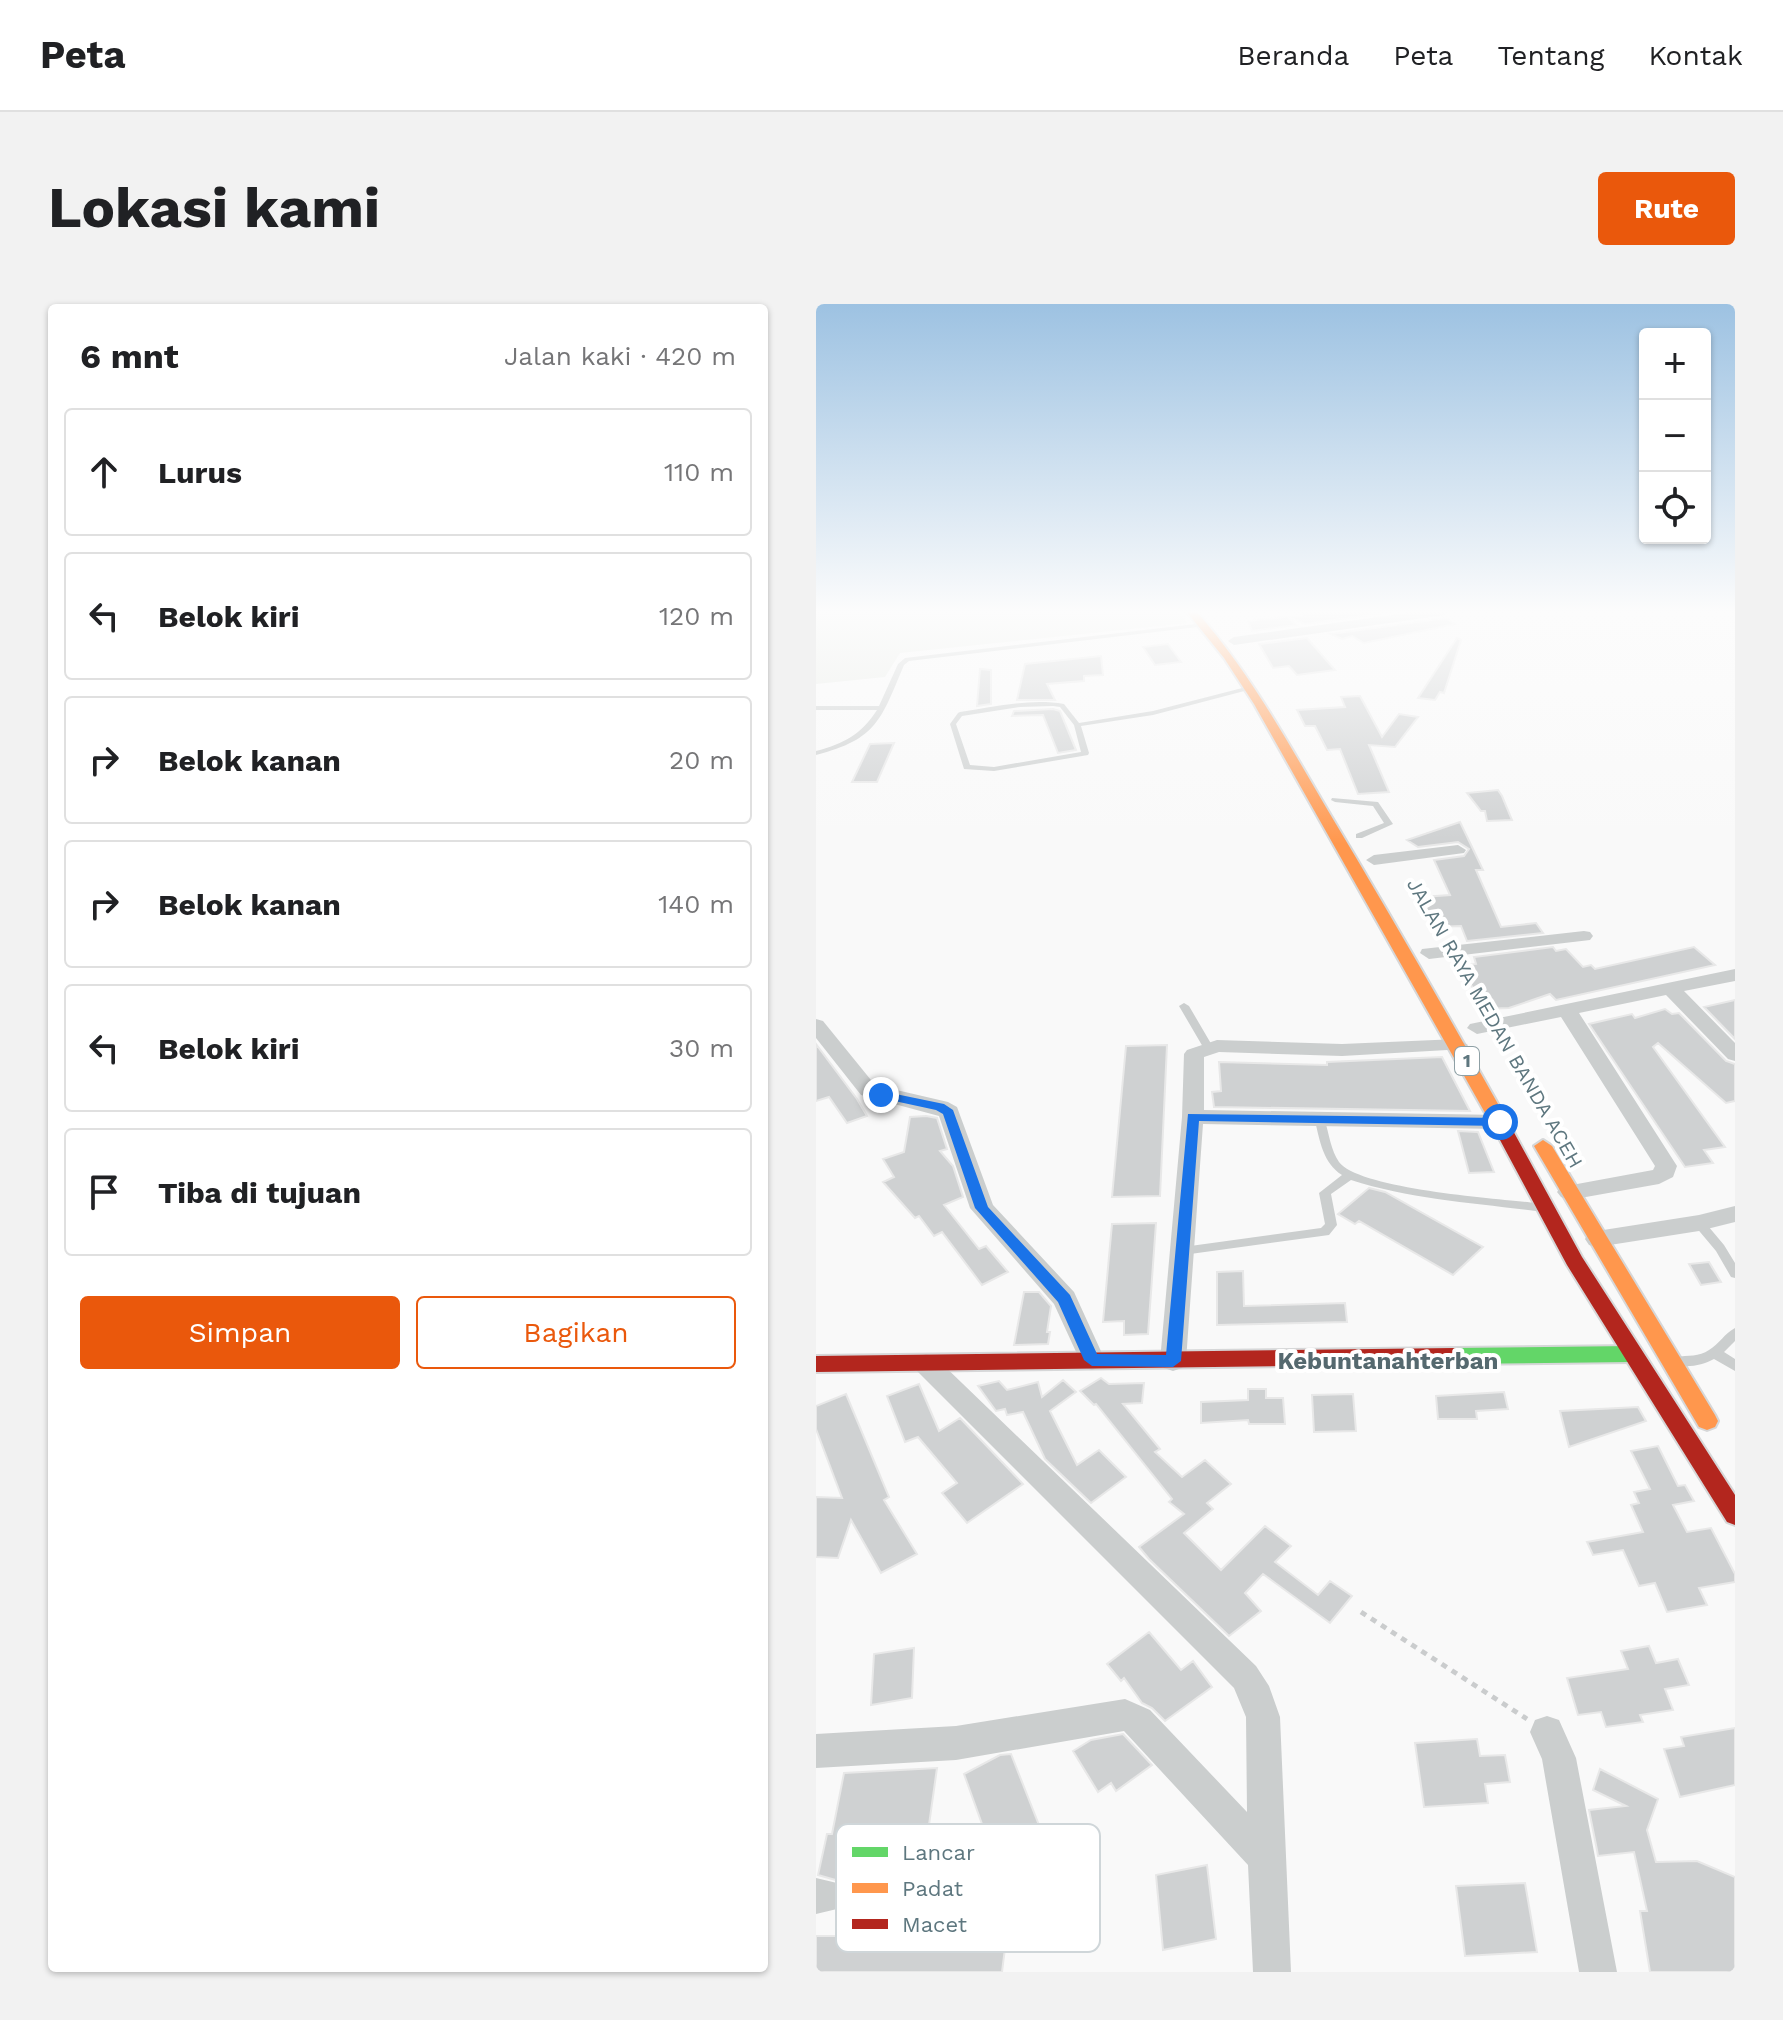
<!DOCTYPE html>
<html lang="id">
<meta charset="utf-8">
<style>
body{margin:0;font-family:"Work Sans",sans-serif;background:#f2f2f2;color:#202124}
.controls{position:absolute;right:24px;top:24px;display:grid;overflow:hidden;border-radius:8px;box-shadow:0 2px 6px #0004}
.controls button{width:72px;height:72px;display:grid;place-items:center;padding:0;border:0;border-bottom:2px solid #e0e0e0;background:#fff;color:#202124;font:40px sans-serif}
.stop{position:absolute;width:24px;height:24px;margin:-18px;border:6px solid #1a73e8;border-radius:50%;background:#fff}
.stop.end{background:#1a73e8;border-color:#fff;box-shadow:0 2px 8px #0008}
.list{margin:0;padding:0;list-style:none}
h2{display:flex;justify-content:space-between;align-items:center;height:104px;margin:0;padding:0 32px;font-size:34px}
h2 small{font-size:26px;font-weight:400;color:#757577}
.list li{display:grid;grid-template-columns:52px 1fr auto;gap:24px;align-items:center;box-sizing:border-box;height:128px;margin:0 16px 16px;padding:0 16px;border:2px solid #e0e0e0;border-radius:8px}
.list b{display:block;font-size:30px;white-space:nowrap}
.list em{font-size:26px;font-style:normal;color:#757577}
.actions{display:flex;gap:16px;padding:24px 32px}
.actions a{flex:1;padding:18px 0;border:2px solid #ea580c;border-radius:8px;text-align:center;font-size:28px;color:#ea580c}
.actions .main{background:#ea580c;color:#fff}
.icon{flex:none;width:44px;height:44px;fill:none;stroke:currentColor;stroke-width:2;stroke-linecap:round;stroke-linejoin:round}
.map{position:relative;flex:none;width:919px;height:1668px;overflow:hidden;border-radius:8px}
header{display:flex;align-items:center;gap:48px;box-sizing:border-box;height:112px;padding:0 40px;background:#fff;border-bottom:2px solid #e0e0e0}
header strong{font-size:38px}
nav{display:flex;gap:44px;margin-inline-start:auto;font-size:28px}
.intro{display:flex;align-items:center;justify-content:space-between;box-sizing:border-box;height:192px;padding:0 48px}
h1{margin:0;font-size:56px}
.button{padding:20px 36px;border-radius:8px;background:#ea580c;color:#fff;font-size:28px;font-weight:700}
main{display:flex;gap:48px;padding:0 48px}
aside{flex:1;background:#fff;border-radius:8px;box-shadow:0 2px 6px #0004}
.map>svg:first-child{display:block}
</style>
<header>
<strong>Peta</strong>
<nav><a>Beranda</a><a>Peta</a><a>Tentang</a><a>Kontak</a></nav>
</header>
<div class="intro"><h1>Lokasi kami</h1><a class="button">Rute</a></div>
<main>
<aside>
<h2>6 mnt<small>Jalan kaki · 420 m</small></h2>
<ul class="list">
<li><svg class="icon" aria-label="ahead" viewBox="0 0 24 24"><path d="M12 20V5M6 11l6-6 6 6"/></svg><div><b>Lurus</b></div><em>110 m</em></li>
<li><svg class="icon" aria-label="left" viewBox="0 0 24 24"><path d="M17 20v-9H6M10 6l-5 5 5 5"/></svg><div><b>Belok kiri</b></div><em>120 m</em></li>
<li><svg class="icon" aria-label="right" viewBox="0 0 24 24"><path d="M7 20v-9h11M14 6l5 5-5 5"/></svg><div><b>Belok kanan</b></div><em>20 m</em></li>
<li><svg class="icon" aria-label="right" viewBox="0 0 24 24"><path d="M7 20v-9h11M14 6l5 5-5 5"/></svg><div><b>Belok kanan</b></div><em>140 m</em></li>
<li><svg class="icon" aria-label="left" viewBox="0 0 24 24"><path d="M17 20v-9H6M10 6l-5 5 5 5"/></svg><div><b>Belok kiri</b></div><em>30 m</em></li>
<li><svg class="icon" aria-label="arrive" viewBox="0 0 24 24"><path d="M6 21V4h12l-3 4 3 4H6"/></svg><div><b>Tiba di tujuan</b></div></li>
</ul>
<div class="actions"><a class="main">Simpan</a><a>Bagikan</a></div>
</aside>
<div class="map">
<svg width="919" height="1668" viewBox="0 0 919 1668">
<rect width="100%" height="100%" fill="#f9f9f9"/>
<path fill="#e8ebe6" d="M0,307h362l10,12 -288,30 -15,24 -69,7z"/>
<path fill="#cfd1d2" stroke="#e8e8e8" stroke-width="2" d="M481,307h103l-95,13 -17,-7 8,8 -44,6 -4,-10 54,-6z
M630,314l9,6 -91,19 -12,-7 -10,3 -11,-5z
M491,334l28,32 -38,5 -8,-9 -16,2 -14,-24z
M641,334l4,2 -17,53 -4,-1 -5,8 -17,-2z
M352,340l13,18 -26,3 -12,-18z
M285,352l2,19 -19,1v5l-37,3 8,16h-38l8,-36z
M164,365l11,1v34l-14,2z
M544,392l22,41 17,-23 19,3 -23,30 -26,-2 20,47 -31,2 -18,-45 -13,1 -12,-24h-10l-8,-16 48,-3 -4,-10z
M237,405l7,2 16,39 -18,3 -15,-38 -31,1 2,-5z
M78,439l-17,39h-25l18,-38z
M682,486l4,6 10,24 -25,1 -2,-10h-4l-14,-18z
M644,518l23,48h-7l25,57 35,-4 7,10 -76,8 -6,-15 -27,1 -12,-30 28,-2 -16,-35 30,-4 5,-7 -11,-7 -40,5 -11,-7z
M737,643l3,4 10,-2 17,18 8,-2 4,4 99,-22 21,18 -159,35 -6,-6 -41,14 -27,1 -5,-15 -19,-28 18,-2 -2,-7z
M919,696v39l-31,-32z
M849,705l7,5 7,-1 47,48 9,3v37l-9,2 -68,-60 -5,4 72,100 -21,3 9,13 -28,4 -96,-143 43,-10 3,4z
M0,740l41,55 10,17 -20,7 -18,-26 -13,4z
M351,741l-7,151 -48,1 14,-151z
M626,753l28,54 -256,-4 -2,-15 9,-1 -2,-29 108,3v-3z
M110,812l11,2 10,31 -7,2 13,15 10,31 -19,8 35,44 7,-3 22,26 -26,13 -40,-53 -8,4 -15,-20 -4,2 -32,-36 11,-5 -11,-18 21,-7 6,-35z
M642,827l20,1 16,40 -25,1z
M553,884l16,4 98,55 -30,28 -94,-54 -4,3 -17,-10z
M340,919l-8,111 -24,1v-14l-21,1 9,-98z
M893,958l12,20 -20,3 -12,-21z
M427,967l1,35 101,-3 2,19 -130,3v-53z
M208,988h15l12,14 -4,26h3l-2,12 -34,1z
M285,1074l8,6 35,-1 -2,20 -19,1 37,45 -5,3 27,25 23,-17 26,24 -24,19 6,6 -29,24 37,37 44,-44 26,20 -16,16 43,33 12,-14 22,15 -22,27 -67,-49 -18,19 16,18 -32,25 -80,-77 -10,-12 45,-33 -15,-12 3,-3 -76,-95 -2,1 -14,-14z
M247,1076l13,12 -26,19 27,54 22,-15 27,27 -35,26 -46,-44 -22,-47 -16,3 -2,-6 -9,2 -18,-25 21,-5 8,9 31,-8 4,15z
M103,1080l20,47 21,-13 63,66 -56,39 -25,-30 15,-10 -39,-46 -13,5 -18,-46z
M432,1085h18v9h17l2,26h-36l-1,-4 -47,3v-21l47,-2z
M688,1088l4,17 -32,2 1,8h-39l-2,-23z
M30,1090l43,103 -5,3 33,54 -36,19 -30,-53 -13,38 -22,-1v-60l26,1 -26,-69v-23z
M537,1090l3,37 -42,1 -2,-37z
M822,1103l8,14 -77,26 -9,-36z
M842,1142l20,40 7,-1 9,16 -21,4 14,27 24,-4 24,46v8l-36,6 8,17 -40,7 -12,-29 -16,3 -16,-36 -30,5 -6,-13 56,-10 -12,-27 8,-2 -5,-11 16,-3 -19,-38z
M333,1328l32,38 12,-9 19,26 -47,34 -13,-13 -10,-5 -18,-25 -3,3 -14,-17z
M833,1342l7,17 22,-4 11,26 -24,4 8,21 -33,5 3,7 -37,5 -5,-15 -23,3 -11,-37 61,-9 -7,-18z
M98,1344l-2,50 -41,7 3,-51z
M919,1424v57l-55,12 -16,-48 20,-3 -3,-9z
M307,1430l29,31 -36,26 -5,-8 -13,9 -25,-41 18,-11z
M661,1435l3,17 25,-1 5,27 -25,2 3,19 -64,4 -9,-64z
M195,1450l37,94 -48,26 -36,-100 36,-19z
M121,1464l-19,135 93,-2 -9,71h-186v-36h36l11,-56 -24,1 -21,-6 9,-41h5l12,-61z
M784,1465l58,30 -11,31 9,32 41,-1 38,16v95h-85l-10,-61h7l-13,-59 -36,4 -1,-6 -8,-40 37,-4 -33,-16z
M391,1561l9,74 -53,11 -7,-75z
M709,1579l12,69 -72,4 -9,-70z"/>
<g fill="none" stroke-linecap="round" stroke-linejoin="round">
<defs>
<path id="fast" d="M816,1042l8,2 3,6 -3,6 -8,2 -178,2 -8,-2 -3,-6 3,-6 8,-2z"/>
<path id="slow" d="M370,307h10c53,60 91,130 131,198 63,105 124,211 184,318l-3,4h-12l-3,-4 -239,-423 -30,-46z
M727,836l9,6 163,269 3,6 -3,6 -8,3 -8,-3 -165,-281z"/>
<path id="jam" d="M686,817l9,6 71,130 153,238v30l-8,-3 -160,-257 -74,-138z
M638,1044l8,2 3,6 -3,6 -8,2 -638,8v-16z"/>
</defs>
<use href="#fast" stroke="#d6d7d8" stroke-width="4"/>
<use href="#slow" stroke="#d6d7d8" stroke-width="4"/>
<use href="#jam" stroke="#d6d7d8" stroke-width="4"/>
<path stroke="#cacccd" stroke-width="5" stroke-dasharray="6 6" stroke-linecap="butt" d="M545,1308l166,107"/>
<path fill="#cbcece" fill-rule="evenodd" d="M388,319l3,2 -1,1 -297,35 -5,4c-23,54 -26,74 -88,90v-4c27,-7 46,-17 61,-41h-61v-4h63l19,-42 7,-6z
M434,382l2,1v2l-99,26 -72,11 8,27 -1,2 -94,16 -30,-2 -14,-45 8,-11 2,-1c34,-5 70,-14 104,-8l15,19 74,-12zM237,402l7,1 14,18 7,27 -87,15 -24,-2 -14,-41 6,-8 58,-9z
M516,494l46,4 15,22 -31,14h-6v-4l28,-11 -11,-17 -38,-4 -4,-2z
M368,699l5,3 24,41 -1,2 -4,1 -5,-3 -24,-41z
M504,814l5,3c4,13 6,30 14,41 20,27 160,37 197,41l6,4 -6,4c-62,-8 -126,-12 -185,-31l-20,14 6,31 -8,10 -146,20 -4,-1 -2,-3 2,-3 4,-1 138,-19 4,-4 -6,-31 23,-18c-19,-12 -22,-34 -27,-54z
M883,915l4,1 21,25 11,18v15l-4,-1 -15,-26 -21,-25 -2,-3 2,-3z
M919,1024v13l-11,11 11,7v12l-21,-12c-11,6 -25,9 -38,6l-2,-4 2,-4c12,-2 23,0 33,-7 10,-6 16,-17 26,-22z"/>
<path fill="#cbcece" fill-rule="evenodd" d="M605,307h30l-6,4 -211,30 -6,-4 6,-4z
M642,541l8,5 -2,3 -90,12 -8,-5 8,-5z
M768,627l6,1 3,4 -3,4 -161,19 -9,-6 2,-4z
M919,665v12l-51,10 51,52v18l-7,-2 -62,-64 -87,18 98,153 -4,11 -14,7 -90,16 -8,-3 -4,-5 4,-5 92,-17 2,-4 -94,-149 -84,17 -10,-6 3,-4z
M0,715l7,2 52,64 73,17 9,5 36,98 81,87 31,68 -4,7 -9,3 -9,-3 -29,-63 -84,-96 -31,-92 -78,-21 -45,-57z
M642,735l10,6 -3,4 -123,7 -123,-4 -15,5v53l296,5 8,2 3,5 -3,5 -8,2 -297,-5 -17,237 -4,7 -9,3 -9,-3 -4,-7 22,-244 2,-63 3,-4 30,-10 125,4z
M919,902v16l-36,9 -102,16 -8,-2 -4,-6 4,-6 8,-2 102,-16z
M110,1050l9,3 321,309 13,20 11,31 11,255h-38l-5,-107 -124,-134 -168,29 -140,8v-34l140,-8 169,-27 25,11 97,102 -1,-95 -12,-29 -317,-317 -4,-7 4,-7z
M731,1412l12,4 17,38 41,214h-38l-37,-213 -12,-27 5,-12z
M0,1574l21,5 5,13 -5,13 -21,5z"/>
<use href="#fast" fill="#63d668" fill-rule="evenodd"/>
<use href="#slow" fill="#ff974d" fill-rule="evenodd"/>
<use href="#jam" fill="#b3261e" fill-rule="evenodd"/>
</g>
<linearGradient id="sky" x2="0" y2="1"><stop stop-color="#9dc2e2"/><stop offset="0.57" stop-color="#fcfcfc"/><stop offset="1" stop-color="#fcfcfc" stop-opacity="0"/></linearGradient>
<rect width="919" height="540" fill="url(#sky)"/>
<path fill="#1a73e8" d="M65,787l63,13 9,6 35,97 82,88 27,59 69,1 22,-241 312,4 6,4 -6,4 -301,-5 -18,240 -8,6 -81,-1 -8,-6 -26,-58 -83,-94 -32,-94 -7,-4 -60,-13v-5z"/>
<g text-anchor="middle" stroke-width="8" stroke-linejoin="round" paint-order="stroke">
<rect fill="#fff" stroke="#8ea0a5" stroke-width="2" x="639" y="743" width="24" height="28" rx="6"/>
<g font-size="18" font-weight="bold" fill="#5e777f">
<text x="651" y="763">1</text>
</g>
<g font-size="20" fill="#5e777f" stroke="#fff">
<text transform="translate(679 719) rotate(60)" y="7">JALAN RAYA MEDAN BANDA ACEH</text>
</g>
<g font-size="24" font-weight="bold" fill="#55696f" stroke="#fff">
<text x="572" y="1065">Kebuntanahterban</text>
</g>
</g>
<rect x="20" y="1520" width="264" height="128" rx="12" fill="#fff" stroke="#cfd6d9" stroke-width="2"/>
<rect x="36" y="1543" width="36" height="10" fill="#63d668"/>
<rect x="36" y="1579" width="36" height="10" fill="#ff974d"/>
<rect x="36" y="1615" width="36" height="10" fill="#b3261e"/>
<g font-size="22" fill="#5e777f">
<text x="86" y="1556">Lancar</text>
<text x="86" y="1592">Padat</text>
<text x="86" y="1628">Macet</text>
</g>
</svg>
<div class="controls">
<button>+</button>
<button>−</button>
<button><svg class="icon" aria-label="locate" viewBox="0 0 24 24"><circle cx="12" cy="12" r="6"/><path d="M12 2v4M12 18v4M2 12h4M18 12h4"/></svg></button>
</div>
<div class="stop" style="left:684px;top:818px"></div>
<div class="stop end" style="left:65px;top:791px"></div>
</div>
</main>
